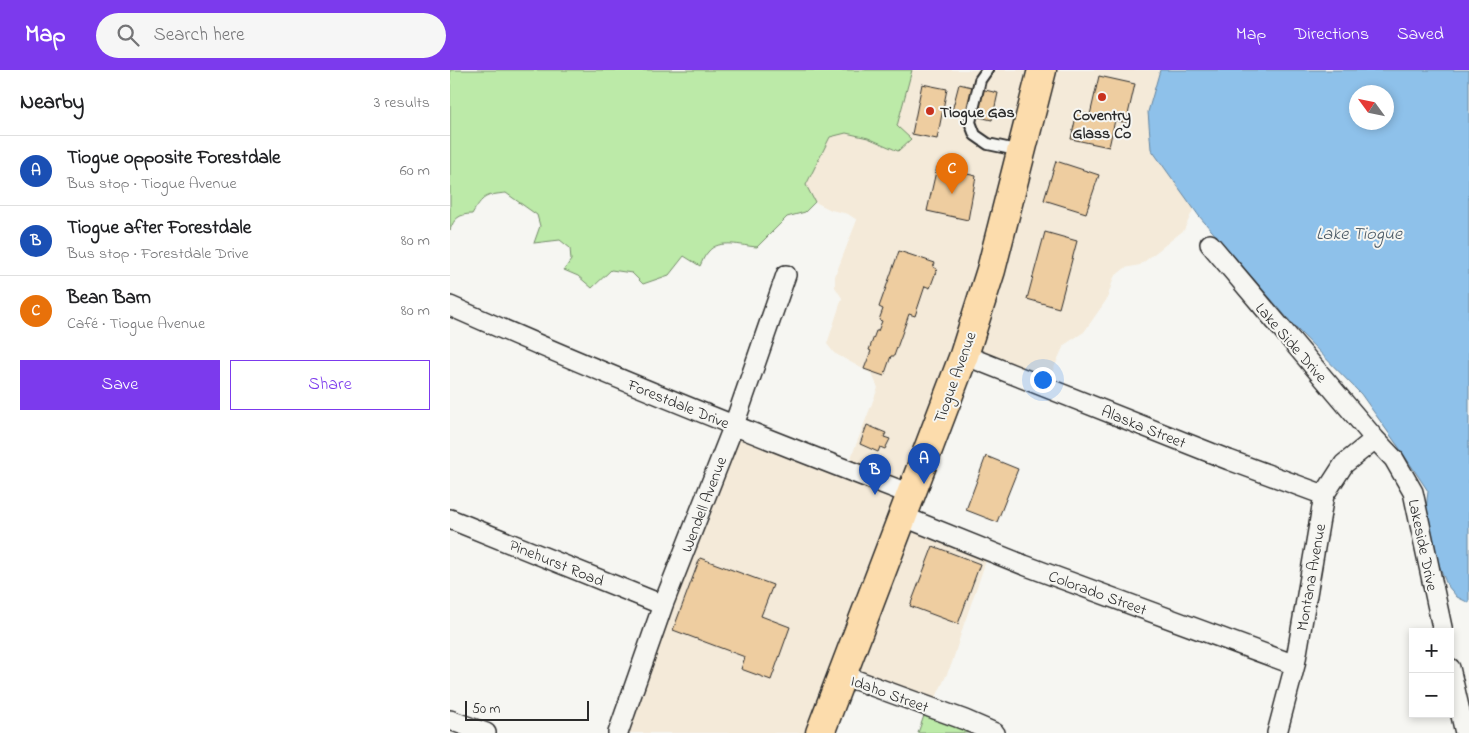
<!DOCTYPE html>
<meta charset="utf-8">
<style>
body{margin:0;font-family:"Indie Flower",sans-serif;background:#f6f6f6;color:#202124}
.controls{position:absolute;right:15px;bottom:15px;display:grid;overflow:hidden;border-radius:0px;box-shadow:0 2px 8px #0003}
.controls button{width:45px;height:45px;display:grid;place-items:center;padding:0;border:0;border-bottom:1px solid #e0e0e0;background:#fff;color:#202124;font:25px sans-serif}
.compass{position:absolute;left:899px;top:15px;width:45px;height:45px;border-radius:50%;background:#fff;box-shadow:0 2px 8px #0003;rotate:303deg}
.scale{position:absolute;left:15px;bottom:12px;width:124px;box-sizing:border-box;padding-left:5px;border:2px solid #2b2b2b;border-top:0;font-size:14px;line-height:18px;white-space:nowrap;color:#2b2b2b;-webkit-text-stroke:4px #f6f6f2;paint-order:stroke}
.you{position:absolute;left:592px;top:309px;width:18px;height:18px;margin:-12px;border:4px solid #fff;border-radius:50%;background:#1a73e8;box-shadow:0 0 0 8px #1a73e833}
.badge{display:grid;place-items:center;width:32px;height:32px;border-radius:50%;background:#7c3aed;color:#fff;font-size:16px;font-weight:700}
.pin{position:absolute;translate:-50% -41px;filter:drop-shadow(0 1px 2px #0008)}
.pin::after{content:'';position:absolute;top:26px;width:18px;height:15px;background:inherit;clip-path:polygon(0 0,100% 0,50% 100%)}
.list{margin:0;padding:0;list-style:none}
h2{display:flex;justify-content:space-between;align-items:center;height:65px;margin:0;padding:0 20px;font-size:21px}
h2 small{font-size:16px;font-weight:400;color:#757577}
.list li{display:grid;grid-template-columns:32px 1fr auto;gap:15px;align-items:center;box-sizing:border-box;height:70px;padding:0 20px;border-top:1px solid #e0e0e0}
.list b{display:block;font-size:19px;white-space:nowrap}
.list p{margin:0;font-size:16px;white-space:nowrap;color:#757577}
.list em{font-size:16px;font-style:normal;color:#757577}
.actions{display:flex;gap:10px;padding:15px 20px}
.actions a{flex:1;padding:11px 0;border:1px solid #7c3aed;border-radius:0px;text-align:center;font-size:18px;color:#7c3aed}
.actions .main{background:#7c3aed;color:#fff}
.icon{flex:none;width:28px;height:28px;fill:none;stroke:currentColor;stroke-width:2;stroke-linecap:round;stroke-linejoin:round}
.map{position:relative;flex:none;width:1019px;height:663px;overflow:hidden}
header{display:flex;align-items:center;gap:30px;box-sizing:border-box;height:70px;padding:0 25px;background:#7c3aed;color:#fff}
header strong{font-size:24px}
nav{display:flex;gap:28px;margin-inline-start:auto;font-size:18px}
.search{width:350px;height:45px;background:#f6f6f6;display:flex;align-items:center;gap:12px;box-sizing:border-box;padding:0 18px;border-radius:28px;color:#757577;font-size:19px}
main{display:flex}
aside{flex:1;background:#fff}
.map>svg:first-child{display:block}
</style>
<header>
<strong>Map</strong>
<div class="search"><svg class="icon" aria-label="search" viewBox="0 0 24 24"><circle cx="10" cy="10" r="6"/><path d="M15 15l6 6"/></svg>Search here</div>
<nav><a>Map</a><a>Directions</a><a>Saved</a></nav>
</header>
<main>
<aside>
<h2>Nearby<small>3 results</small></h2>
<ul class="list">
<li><span class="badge" style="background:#1a4fb4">A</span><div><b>Tiogue opposite Forestdale</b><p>Bus stop · Tiogue Avenue</p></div><em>60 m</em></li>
<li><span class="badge" style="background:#1a4fb4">B</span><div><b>Tiogue after Forestdale</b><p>Bus stop · Forestdale Drive</p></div><em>80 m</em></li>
<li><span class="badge" style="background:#e8710a">C</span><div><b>Bean Barn</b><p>Café · Tiogue Avenue</p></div><em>80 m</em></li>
</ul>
<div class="actions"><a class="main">Save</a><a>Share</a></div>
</aside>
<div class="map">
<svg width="1019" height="663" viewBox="0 0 1019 663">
<rect width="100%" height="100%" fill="#f6f6f2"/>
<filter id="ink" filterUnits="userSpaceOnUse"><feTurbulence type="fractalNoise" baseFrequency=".02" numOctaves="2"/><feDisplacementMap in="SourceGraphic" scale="10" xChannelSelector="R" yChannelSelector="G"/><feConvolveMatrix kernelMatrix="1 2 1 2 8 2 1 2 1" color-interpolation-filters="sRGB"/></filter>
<g filter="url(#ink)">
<path fill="#f4ead9" d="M462,0h248l-12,42 3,37 43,59 -10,22 -44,35 -15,3 -11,9 -7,22 -23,33 -20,13 -18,41 -83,-31 -62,160 88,37 -26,75 -11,36 -20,43 -88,-29 -27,56h-200l112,-301 118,36 31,-80 -6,-14 -38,-21 -7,-9 15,-46 -7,-11v-11l22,-56 -9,-6 -17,-4 -16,-8 -9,-17 24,-48 16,-4 22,5 30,13 -1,-25z"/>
<path fill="#bceaa8" stroke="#748a6a" d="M0,0h462l-15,56 14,13 -13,12 -30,-13 -22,-5 -16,4 -24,48 9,17 -10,10 -18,5 -30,30c-15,-1 -38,-9 -49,5 -4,4 -6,10 -8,14l-16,-10 -15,19 -26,9 -11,-11 -21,-3 -19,18 -14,-12 -14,-6 7,-10 -1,-12 -10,-8 -26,3 6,-17 -3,-11 -31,-22c-21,2 -23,3 -34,21 -12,0 -18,4 -22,16z
M477,637l65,26h-74z"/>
<path fill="#8ec1ea" stroke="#66859e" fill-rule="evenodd" d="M710,0h309v533l-12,-6 -10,-12 -14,-35 1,-9 -9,-21 3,-29 -28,-42 -39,-55 -65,-66 -97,-112 -48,-67 -3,-37zM906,22h30v30h-30z"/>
<path fill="#eecda0" stroke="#2b2b2b" d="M649,6l36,8 -9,39 -11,-3 -6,27 -38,-8 6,-27 13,3z
M472,14l25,5 -10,50 -25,-5z
M509,14l39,9 -6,27 -40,-9z
M606,91l43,14 -13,38 -42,-13z
M487,97l39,9 -8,44 -41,-9z
M595,162l32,9 -18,67 -32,-9z
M449,181l36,12 -2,4 4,2 -7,19 -5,-2 -10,30 -6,-2 -15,42h-3l-7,20 -20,-7 7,-18 -2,-1 7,-19h2l4,-10 -3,-1 4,-11 -4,-2z
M417,355l19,8 -2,4 6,2 -5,10 -5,-2 -2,5 -18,-8z
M536,386l32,13 -21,53 -31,-12z
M483,476l47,18 -22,60 -48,-18z
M250,488l73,27 -12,31 29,11 -19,53 -30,-11 4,-12 -72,-27z"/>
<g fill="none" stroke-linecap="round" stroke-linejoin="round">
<defs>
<path id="service" d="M537,0l-7,10 -10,42 5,13 13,9 33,7"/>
<path id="minor" d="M760,174l165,195 19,20 19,33 30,140
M0,236c151,67 305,129 460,188
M514,285l265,105 95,35
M452,446l122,49 271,100
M0,449l213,86
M1000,598l15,65
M392,605l123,45 30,13
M0,650l36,13
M168,663l45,-128 71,-180 52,-150
M827,663l18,-68 29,-170 20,-31 31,-25"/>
<path id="primary" d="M370,663l144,-378 27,-85 51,-200"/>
</defs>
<use href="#service" stroke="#2b2b2b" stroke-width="14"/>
<use href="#minor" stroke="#2b2b2b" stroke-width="22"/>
<use href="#primary" stroke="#2b2b2b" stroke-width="31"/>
<use href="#service" stroke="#f6f6f2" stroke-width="10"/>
<use href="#minor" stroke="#f6f6f2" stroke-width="19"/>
<use href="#primary" stroke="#fcdcac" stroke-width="28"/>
</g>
</g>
<g fill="#c8321e" stroke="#f6f6f2" stroke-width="2">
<circle cx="652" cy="27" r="5"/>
<circle cx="480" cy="41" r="5"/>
</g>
<g text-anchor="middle" stroke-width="4" stroke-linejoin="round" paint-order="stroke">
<g font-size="16" font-weight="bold" fill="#2b2b2b" stroke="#f6f6f2" text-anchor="start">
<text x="490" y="47">Tiogue Gas</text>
<text x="652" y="50" text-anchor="middle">Coventry<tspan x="652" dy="18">Glass Co</tspan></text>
</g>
<g font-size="16" fill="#2b2b2b" stroke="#f6f6f2">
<text transform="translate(842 272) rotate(49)" y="6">Lake Side Drive</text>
<text transform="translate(504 307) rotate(-70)" y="6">Tiogue Avenue</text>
<text transform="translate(229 333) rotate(22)" y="6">Forestdale Drive</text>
<text transform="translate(694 356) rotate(22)" y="6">Alaska Street</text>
<text transform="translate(253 434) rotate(-69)" y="6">Wendell Avenue</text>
<text transform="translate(974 475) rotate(78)" y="6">Lakeside Drive</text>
<text transform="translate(107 492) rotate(22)" y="6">Pinehurst Road</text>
<text transform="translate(860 507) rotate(-80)" y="6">Montana Avenue</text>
<text transform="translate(648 522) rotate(20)" y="6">Colorado Street</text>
<text transform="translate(440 623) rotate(20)" y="6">Idaho Street</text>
</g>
<g font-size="18" font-style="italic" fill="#495864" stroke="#f6f6f2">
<text x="909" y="169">Lake Tiogue</text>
</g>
</g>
</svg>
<div class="controls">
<button>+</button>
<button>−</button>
</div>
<svg class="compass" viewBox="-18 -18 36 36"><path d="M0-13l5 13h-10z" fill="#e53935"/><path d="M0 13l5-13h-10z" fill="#757577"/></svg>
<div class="scale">50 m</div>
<div class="you"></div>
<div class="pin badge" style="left:474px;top:414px;background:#1a4fb4">A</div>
<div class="pin badge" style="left:425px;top:425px;background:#1a4fb4">B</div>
<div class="pin badge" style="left:502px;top:124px;background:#e8710a">C</div>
</div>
</main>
